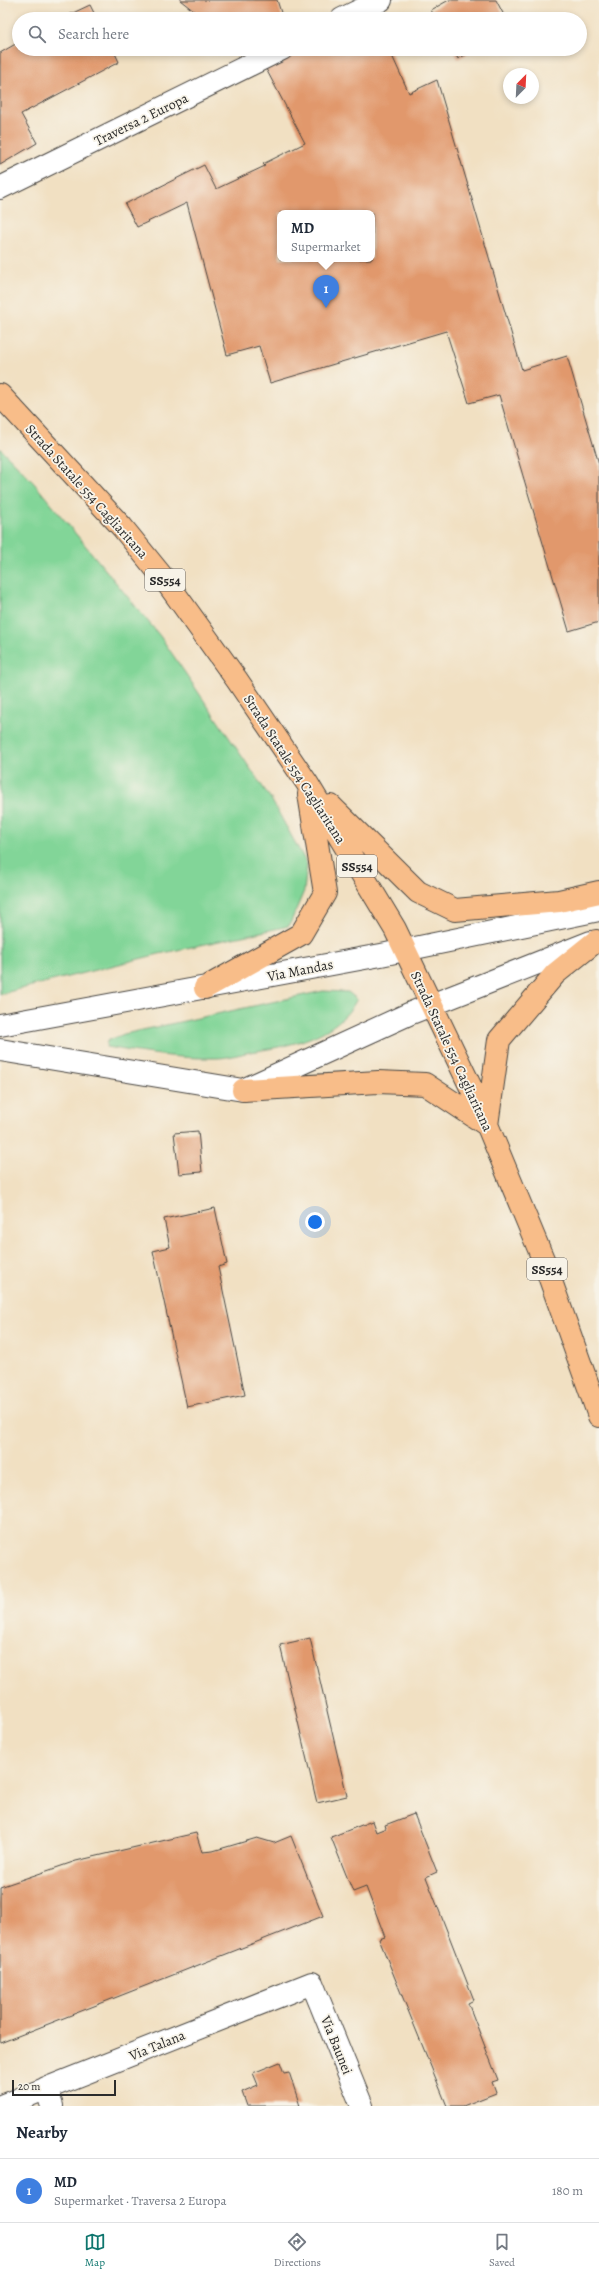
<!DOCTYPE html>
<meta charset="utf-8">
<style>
body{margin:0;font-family:Alegreya,serif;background:#f2f2f3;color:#1f2937}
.compass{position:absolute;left:503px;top:68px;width:36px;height:36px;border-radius:50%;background:#fff;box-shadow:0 2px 6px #0003;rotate:24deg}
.scale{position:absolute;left:12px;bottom:10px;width:104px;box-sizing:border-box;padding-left:4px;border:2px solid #2b2b2b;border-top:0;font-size:11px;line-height:14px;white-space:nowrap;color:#2b2b2b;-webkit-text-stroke:3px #f7f3e8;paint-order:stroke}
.you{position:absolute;left:315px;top:1222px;width:14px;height:14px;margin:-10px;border:3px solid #fff;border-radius:50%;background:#1a73e8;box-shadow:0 0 0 6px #1a73e833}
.badge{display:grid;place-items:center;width:26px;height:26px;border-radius:50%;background:#0f766e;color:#fff;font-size:13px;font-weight:700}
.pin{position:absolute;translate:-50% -33px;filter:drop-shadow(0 1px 2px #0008)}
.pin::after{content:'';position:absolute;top:21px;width:14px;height:12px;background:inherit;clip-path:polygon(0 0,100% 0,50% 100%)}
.popup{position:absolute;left:277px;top:210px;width:98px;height:52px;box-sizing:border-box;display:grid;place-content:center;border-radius:8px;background:#fff;filter:drop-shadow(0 1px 3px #0005);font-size:13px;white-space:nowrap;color:#747a83}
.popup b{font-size:15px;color:#1f2937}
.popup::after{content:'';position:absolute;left:50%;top:100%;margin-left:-8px;border:8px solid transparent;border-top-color:#fff}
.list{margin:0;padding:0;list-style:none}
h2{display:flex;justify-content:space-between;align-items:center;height:52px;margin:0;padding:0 16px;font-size:17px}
h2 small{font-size:13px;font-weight:400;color:#747a83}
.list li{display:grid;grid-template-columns:26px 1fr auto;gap:12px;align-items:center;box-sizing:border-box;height:64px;padding:0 16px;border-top:1px solid #e0e1e3}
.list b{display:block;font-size:15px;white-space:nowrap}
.list p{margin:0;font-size:13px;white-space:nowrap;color:#747a83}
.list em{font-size:13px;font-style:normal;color:#747a83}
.icon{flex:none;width:22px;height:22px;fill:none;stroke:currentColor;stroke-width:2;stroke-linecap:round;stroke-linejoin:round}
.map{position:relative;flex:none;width:599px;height:2106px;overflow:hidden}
.search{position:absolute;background:#fff;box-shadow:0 2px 6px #0003;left:12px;right:12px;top:12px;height:44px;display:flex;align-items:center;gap:10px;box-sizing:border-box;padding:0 14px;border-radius:22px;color:#747a83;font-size:15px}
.sheet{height:116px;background:#fff}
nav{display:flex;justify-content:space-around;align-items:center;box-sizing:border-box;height:56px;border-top:1px solid #e0e1e3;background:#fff;font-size:11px;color:#747a83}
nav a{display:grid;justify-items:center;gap:2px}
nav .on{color:#0f766e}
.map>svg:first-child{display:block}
</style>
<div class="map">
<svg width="599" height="2106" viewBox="0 0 599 2106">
<rect width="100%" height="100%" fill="#f7f3e8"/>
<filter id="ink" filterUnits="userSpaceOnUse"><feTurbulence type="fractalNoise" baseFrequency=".025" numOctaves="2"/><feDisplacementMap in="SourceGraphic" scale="8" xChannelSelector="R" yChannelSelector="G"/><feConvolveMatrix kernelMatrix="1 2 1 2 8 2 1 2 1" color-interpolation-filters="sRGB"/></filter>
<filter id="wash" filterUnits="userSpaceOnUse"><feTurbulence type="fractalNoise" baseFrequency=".012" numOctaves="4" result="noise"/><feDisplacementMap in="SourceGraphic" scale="16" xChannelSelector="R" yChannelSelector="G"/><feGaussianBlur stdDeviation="0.9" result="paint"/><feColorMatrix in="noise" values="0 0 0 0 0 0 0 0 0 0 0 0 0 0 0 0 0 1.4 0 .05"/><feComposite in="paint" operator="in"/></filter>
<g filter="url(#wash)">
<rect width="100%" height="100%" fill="#f1e0c2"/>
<path fill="#82d598" stroke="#568062" d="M0,448l33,34 127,154 111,163 36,65 -3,27 -15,35 -130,28 -159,40z
M323,991l25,1 9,7c-20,38 -67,47 -107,53 -10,2 -22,6 -33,6 -37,1 -74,-5 -111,-11l1,-6 17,-7z"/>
<g id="blocks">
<path fill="#e1986c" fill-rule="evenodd" d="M180,0h97l6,19h-79z
M449,0h47l10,19h-70l-5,-9z
M90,5l7,14h-37z
M19,42v7h94l6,13 -98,52 16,29 -37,22v-112z
M303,49h86l20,44 28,-13 85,290 45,-14 32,108v158l-30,9 -70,-236 -30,8 -23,-72 -176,52 -11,-37 -32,9 -40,-152 -50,24 -12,-23 79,-39 12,24 49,-23 -2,-2 42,-21 -40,-76zM280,213h92v46h-92z
M453,49h23l-18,10z
M198,1131l4,41 -23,2 -5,-41z
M215,1208l12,56 -9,3 27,128 -58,12 -34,-156 17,-4 -6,-28z
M310,1638l37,158 -30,7 -37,-158z
M414,1814l23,58 -11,5 48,123 -6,3 30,77 -6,2 4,11 -33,13h-16l-68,-167 6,-2 -19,-50 -13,5 -22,-55 41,-16 4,11 10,-4 -1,-3z
M196,1833l6,19 11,-1 44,-13 17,5 17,-7 32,80 -323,127v-156l76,-26z
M280,2062l4,11 5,-1 11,34h-53l-5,-14 16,-7 -5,-12z"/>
</g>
</g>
<g filter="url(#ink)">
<use href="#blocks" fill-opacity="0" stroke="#494642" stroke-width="1"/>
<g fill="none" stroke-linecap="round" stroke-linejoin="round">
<defs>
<path id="minor" d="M342,19l39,-19
M0,188l282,-139
M46,2088l6,18
M2,2106l310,-123 50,123"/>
<path id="tertiary" d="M0,1025l381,-70 218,-45
M0,1050l243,40 168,-77 180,-71"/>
<path id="primary" d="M0,395l122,132 43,53 72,100 70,103 88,146 81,169 67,161 56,157
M331,806l87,86 37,18 104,-9 40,-9
M205,988l96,-54 24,-41 -16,-99
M243,1090l135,-8 47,2 62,41
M487,1125l12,-85 56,-66 41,-33"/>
</defs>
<use href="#minor" stroke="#494642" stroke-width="24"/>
<use href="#tertiary" stroke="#494642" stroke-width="24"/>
<use href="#primary" stroke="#494642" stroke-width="24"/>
<use href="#minor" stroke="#fff" stroke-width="22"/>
<use href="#tertiary" stroke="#fff" stroke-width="22"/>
<use href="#primary" stroke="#f8bd89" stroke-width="22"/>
</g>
</g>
<g text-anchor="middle" stroke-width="3.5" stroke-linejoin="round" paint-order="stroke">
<g fill="#f7f3e8" stroke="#686764" stroke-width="1">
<rect x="145" y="569" width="40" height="22" rx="3"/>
<rect x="337" y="855" width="40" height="22" rx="3"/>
<rect x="527" y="1258" width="40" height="22" rx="3"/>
</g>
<g font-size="13" font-weight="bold" fill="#2b2b2b">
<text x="165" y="585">SS554</text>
<text x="357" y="871">SS554</text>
<text x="547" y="1274">SS554</text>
</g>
<g font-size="14" fill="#2b2b2b" stroke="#f7f3e8">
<text transform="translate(141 119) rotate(-26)" y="5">Traversa 2 Europa</text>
<text transform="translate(87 491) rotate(48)" y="5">Strada Statale 554 Cagliaritana</text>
<text transform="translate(295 769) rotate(57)" y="5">Strada Statale 554 Cagliaritana</text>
<text transform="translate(300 970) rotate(-11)" y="5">Via Mandas</text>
<text transform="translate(452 1051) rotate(65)" y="5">Strada Statale 554 Cagliaritana</text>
<text transform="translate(157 2045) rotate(-22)" y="5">Via Talana</text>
<text transform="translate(337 2045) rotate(68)" y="5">Via Baunei</text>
</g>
</g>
</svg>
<svg class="compass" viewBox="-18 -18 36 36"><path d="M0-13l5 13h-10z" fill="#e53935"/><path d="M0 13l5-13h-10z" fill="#747a83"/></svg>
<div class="scale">20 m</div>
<div class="you"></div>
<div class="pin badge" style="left:326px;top:308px;background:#3f7fe0">1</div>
<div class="popup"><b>MD</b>Supermarket</div>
<div class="search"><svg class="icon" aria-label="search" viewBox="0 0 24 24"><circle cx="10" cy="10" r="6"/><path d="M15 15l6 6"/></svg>Search here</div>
</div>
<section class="sheet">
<h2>Nearby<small></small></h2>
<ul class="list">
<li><span class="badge" style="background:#3f7fe0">1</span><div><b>MD</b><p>Supermarket · Traversa 2 Europa</p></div><em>180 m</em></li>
</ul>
</section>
<nav>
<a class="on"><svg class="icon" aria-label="map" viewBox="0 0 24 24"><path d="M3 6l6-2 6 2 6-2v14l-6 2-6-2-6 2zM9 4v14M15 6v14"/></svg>Map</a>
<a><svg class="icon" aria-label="directions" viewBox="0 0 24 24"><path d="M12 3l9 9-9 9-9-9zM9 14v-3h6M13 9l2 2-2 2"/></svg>Directions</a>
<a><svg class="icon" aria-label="saved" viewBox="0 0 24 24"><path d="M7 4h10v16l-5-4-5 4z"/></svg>Saved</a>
</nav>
